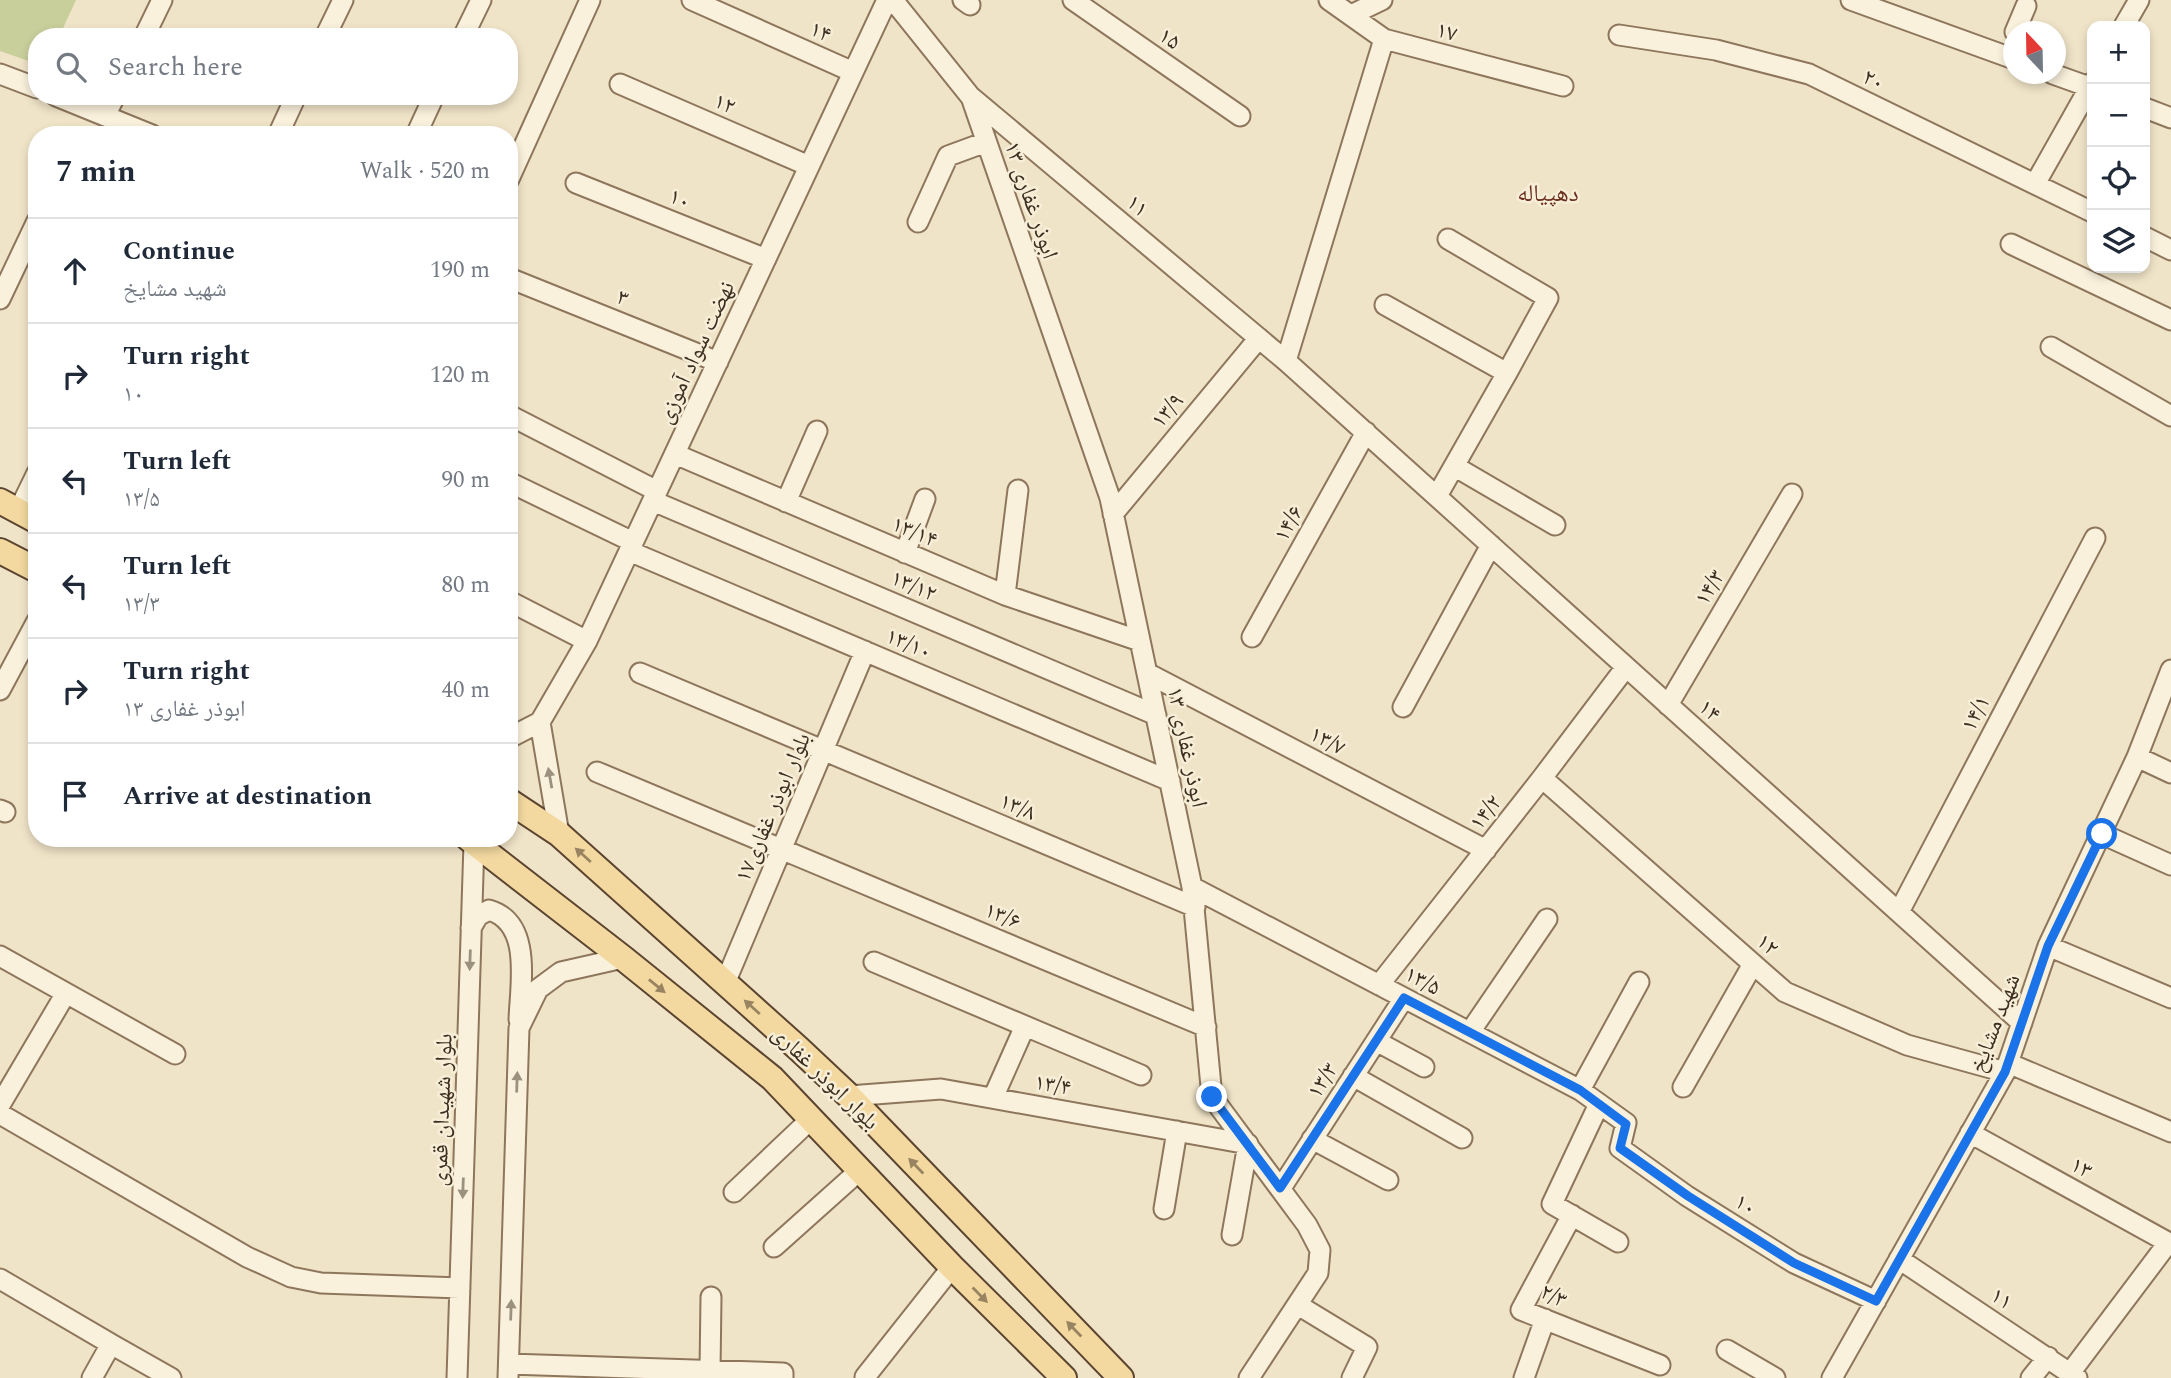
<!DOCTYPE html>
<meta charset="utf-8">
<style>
body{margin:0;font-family:Spectral,"Noto Naskh Arabic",serif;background:#f6f6f7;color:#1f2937}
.controls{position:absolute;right:21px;top:21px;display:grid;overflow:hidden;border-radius:14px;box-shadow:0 4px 10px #0003}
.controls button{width:63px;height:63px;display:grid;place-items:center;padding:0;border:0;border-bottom:2px solid #e0e1e3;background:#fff;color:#1f2937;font:35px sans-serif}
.compass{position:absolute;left:2003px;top:21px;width:63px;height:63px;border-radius:50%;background:#fff;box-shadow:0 4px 10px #0003;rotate:338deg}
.stop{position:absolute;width:21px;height:21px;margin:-16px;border:5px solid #1a73e8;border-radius:50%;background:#fff}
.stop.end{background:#1a73e8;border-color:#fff;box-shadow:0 2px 7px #0008}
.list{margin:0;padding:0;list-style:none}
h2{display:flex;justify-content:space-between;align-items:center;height:91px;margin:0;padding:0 28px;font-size:30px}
h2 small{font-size:23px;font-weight:400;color:#747a83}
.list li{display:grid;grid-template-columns:46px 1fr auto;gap:21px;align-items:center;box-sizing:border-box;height:105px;padding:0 28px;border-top:2px solid #e0e1e3}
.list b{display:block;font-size:26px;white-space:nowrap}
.list p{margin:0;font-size:23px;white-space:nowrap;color:#747a83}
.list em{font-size:23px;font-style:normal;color:#747a83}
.icon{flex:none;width:38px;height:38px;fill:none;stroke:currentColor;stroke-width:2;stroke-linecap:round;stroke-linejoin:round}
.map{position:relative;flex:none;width:2171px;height:1378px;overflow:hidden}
.search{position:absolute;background:#fff;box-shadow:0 4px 10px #0003;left:28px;top:28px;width:490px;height:77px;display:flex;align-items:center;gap:18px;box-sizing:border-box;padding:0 24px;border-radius:28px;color:#747a83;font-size:26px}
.panel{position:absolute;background:#fff;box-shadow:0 4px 10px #0003;left:28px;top:126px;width:490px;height:721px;border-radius:28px}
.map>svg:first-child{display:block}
</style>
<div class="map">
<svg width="2171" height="1378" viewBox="0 0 2171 1378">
<rect width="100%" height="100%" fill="#f0e4c8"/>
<path fill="#c9cf9b" d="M0,0h76l-17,37h-22v27l-37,-13z"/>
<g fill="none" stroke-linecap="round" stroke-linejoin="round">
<defs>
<path id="minor" d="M692,0l161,72
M893,0l77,96 316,265 736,662
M963,0l7,5
M1073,0l167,116
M1329,0l55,39 179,47
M1851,0l163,59
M1351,15l31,-15
M2124,26l15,-26
M2015,32l11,-26
M1619,35l97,15 93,24 283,138
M144,37l18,-37
M325,37l18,-37
M463,37l18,-37
M0,74l37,14
M2053,74l39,14
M620,84l189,82
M56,96l96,39
M971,97l139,401 82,389 20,210 95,128 13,25 -2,23 -69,105
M2145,108l26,10
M105,116l10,-20
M278,135l18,-39
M416,135l18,-39
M509,179l81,-179
M576,183l190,76
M2035,184l57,-101
M918,222l30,-66 38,-14
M2145,237l26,13
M2011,244l160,76
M509,278l209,84
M0,299l37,-78
M1385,305l122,68
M2051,347l120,69
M1286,361l98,-322
M509,415l148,76
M675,454l330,141 135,46
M1454,466l101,59
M509,482l124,60
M1437,496l70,-123 41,-75 -100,-59
M653,501l503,214
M786,502l31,-71
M18,512l19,-39
M1113,514l146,-176
M629,551l541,230
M905,553l20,-54
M1005,595l13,-105
M509,601l78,40
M1252,637l114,-205
M640,673l555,234
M1147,673l339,177
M0,690l37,-69
M1668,705l124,-211
M1403,707l88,-162
M540,722l47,-81 300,-641
M540,722l19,112
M509,738l31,-16
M2137,757l34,16
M597,772l609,255
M1542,778l243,214 122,53 98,27
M0,810l5,2
M2102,834l69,31
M1192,887l388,203 46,33 -6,25 67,48 107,67 82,38
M1899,912l196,-374
M471,928l7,-12 11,-6c44,13 31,75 30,110
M2048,946l123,52
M0,956l175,98
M874,962l267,113
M725,983l140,-332
M1379,985l163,-207 84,-111
M1470,1032l77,-113
M1376,1041l48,26
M2008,1063l163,69
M1353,1076l109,62
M1683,1087l70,-123
M1580,1090l59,-108
M849,1096l92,-7 307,55 -16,91
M993,1098l32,-72
M1599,1104l-47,100 66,38
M0,1105l66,-112
M0,1114l247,143 44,20 30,6 139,5
M1970,1133l201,111
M1312,1139l76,41
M1281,1188l123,-190
M734,1192l77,-73
M1164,1209l13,-78
M1572,1215l-51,95 139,55
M774,1247l85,-76
M1899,1259l178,119
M0,1279l111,65 -19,34
M1298,1305l69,42 -15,31
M111,1344l60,34
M1727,1350l48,28
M509,1364l274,9v5
M710,1371l1,-74
M2070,1373l98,-130
M865,1377l87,-110
M457,1378l17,-535
M508,1378l11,-350 19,-39 23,-17 62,-14
M1524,1378l21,-59
M1832,1378l173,-306 43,-126 89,-189 34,-87
M2031,1378l17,-21"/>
<path id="major" d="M0,501l37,20
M0,551l37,19
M509,801l50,33 240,215 50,47 272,282
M468,838l155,120 149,120 180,189 112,111"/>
</defs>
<use href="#minor" stroke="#8d765c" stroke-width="23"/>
<use href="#major" stroke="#5b4430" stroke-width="28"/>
<use href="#minor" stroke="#faf1dc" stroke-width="19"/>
<use href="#major" stroke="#f3d9a0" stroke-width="24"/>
</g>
<defs><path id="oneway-solid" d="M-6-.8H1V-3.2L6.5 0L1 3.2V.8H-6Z" transform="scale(1.75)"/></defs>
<g fill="#9c907e">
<use href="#oneway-solid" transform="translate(550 778) rotate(-100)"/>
<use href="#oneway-solid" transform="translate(470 960) rotate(92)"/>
<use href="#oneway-solid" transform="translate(517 1082) rotate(-88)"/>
<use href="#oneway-solid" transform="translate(463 1188) rotate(92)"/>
<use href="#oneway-solid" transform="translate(511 1310) rotate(-88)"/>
</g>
<g fill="#988460">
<use href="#oneway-solid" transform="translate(583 855) rotate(-138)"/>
<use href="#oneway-solid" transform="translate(657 986) rotate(39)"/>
<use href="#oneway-solid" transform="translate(752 1007) rotate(-138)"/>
<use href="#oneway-solid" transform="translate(916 1166) rotate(-134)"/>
<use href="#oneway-solid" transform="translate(980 1295) rotate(45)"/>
<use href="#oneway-solid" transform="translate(1074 1329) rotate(-134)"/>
</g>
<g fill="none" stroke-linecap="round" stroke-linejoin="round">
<path stroke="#1a73e8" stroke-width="9" d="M1212,1097l68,91 124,-190 176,92 46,34 -6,24 68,48 106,67 82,38 129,-229 43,-126 54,-112"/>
</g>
<g text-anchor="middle" stroke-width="5" stroke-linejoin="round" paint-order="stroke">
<g font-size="23" fill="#3d2e20" stroke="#f7eed8">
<text transform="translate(821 31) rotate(24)" y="8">۱۴</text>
<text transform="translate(1447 31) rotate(15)" y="8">۱۷</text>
<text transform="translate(1170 38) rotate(35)" y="8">۱۵</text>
<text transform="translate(1874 79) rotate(26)" y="8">۲۰</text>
<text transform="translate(725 103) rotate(24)" y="8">۱۲</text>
<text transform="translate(680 198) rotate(22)" y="8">۱۰</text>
<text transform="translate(1032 200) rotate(71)" y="8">۱۳ ابوذر غفاری</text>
<text transform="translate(1138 205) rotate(40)" y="8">۱۱</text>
<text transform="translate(623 297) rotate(22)" y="8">۳</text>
<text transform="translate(695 352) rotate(-65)" y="8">نهضت سواد آموزی</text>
<text transform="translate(1167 410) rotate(-50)" y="8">۱۳/۹</text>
<text transform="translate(1288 523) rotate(-61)" y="8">۱۴/۶</text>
<text transform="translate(915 531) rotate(23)" y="8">۱۳/۱۴</text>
<text transform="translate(914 585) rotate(23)" y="8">۱۳/۱۲</text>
<text transform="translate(1709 587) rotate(-59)" y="8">۱۴/۳</text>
<text transform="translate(909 643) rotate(23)" y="8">۱۳/۱۰</text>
<text transform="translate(1710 710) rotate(42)" y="8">۱۴</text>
<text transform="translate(1975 713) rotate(-62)" y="8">۱۴/۱</text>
<text transform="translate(1328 740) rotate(28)" y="8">۱۳/۷</text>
<text transform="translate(1188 747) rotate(78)" y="8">۱۳ ابوذر غفاری</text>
<text transform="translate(1018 806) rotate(23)" y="8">۱۳/۸</text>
<text transform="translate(772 807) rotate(-67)" y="8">بلوار ابوذر غفاری۱۷</text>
<text transform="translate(1485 812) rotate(-52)" y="8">۱۴/۲</text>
<text transform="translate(1003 915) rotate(23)" y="8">۱۳/۶</text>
<text transform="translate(1768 944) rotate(41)" y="8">۱۲</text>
<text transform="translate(1423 980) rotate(28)" y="8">۱۳/۵</text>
<text transform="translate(1994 1023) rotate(-69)" y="8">شهید مشایخ</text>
<text transform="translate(826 1077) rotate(44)" y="8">بلوار ابوذر غفاری</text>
<text transform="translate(1322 1080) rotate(-57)" y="8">۱۳/۳</text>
<text transform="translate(1053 1084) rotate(10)" y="8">۱۳/۴</text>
<text transform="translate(441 1110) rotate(-88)" y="8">بلوار شهیدان قمری</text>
<text transform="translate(2082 1167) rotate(29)" y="8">۱۳</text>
<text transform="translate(1746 1204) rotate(32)" y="8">۱۰</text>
<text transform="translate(1554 1295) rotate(26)" y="8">۲/۳</text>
<text transform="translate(2002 1298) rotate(33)" y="8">۱۱</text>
</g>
<g font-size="24" fill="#6b2e1e" stroke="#f7eed8">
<text x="1548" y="201">دهپیاله</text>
</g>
</g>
</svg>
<div class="controls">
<button>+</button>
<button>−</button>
<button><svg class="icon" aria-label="locate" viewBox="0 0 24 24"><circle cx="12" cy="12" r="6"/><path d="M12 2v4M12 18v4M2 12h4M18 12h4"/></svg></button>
<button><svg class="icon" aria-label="layers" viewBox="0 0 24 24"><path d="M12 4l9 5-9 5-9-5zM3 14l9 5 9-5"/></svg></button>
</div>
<svg class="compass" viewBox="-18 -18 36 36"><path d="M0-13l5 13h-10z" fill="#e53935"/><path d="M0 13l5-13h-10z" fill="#747a83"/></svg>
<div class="stop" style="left:2102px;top:834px"></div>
<div class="stop end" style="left:1212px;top:1097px"></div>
<div class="search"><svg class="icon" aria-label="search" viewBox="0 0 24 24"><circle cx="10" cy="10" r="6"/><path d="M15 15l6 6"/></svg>Search here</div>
<section class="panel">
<h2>7 min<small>Walk · 520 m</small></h2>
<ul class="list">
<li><svg class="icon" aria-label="ahead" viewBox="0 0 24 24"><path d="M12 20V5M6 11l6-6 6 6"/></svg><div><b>Continue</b><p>شهید مشایخ</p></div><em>190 m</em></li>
<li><svg class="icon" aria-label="right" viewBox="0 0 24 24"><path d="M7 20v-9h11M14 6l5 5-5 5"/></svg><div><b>Turn right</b><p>۱۰</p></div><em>120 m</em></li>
<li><svg class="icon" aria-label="left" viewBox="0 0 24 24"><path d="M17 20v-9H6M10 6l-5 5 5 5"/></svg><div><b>Turn left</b><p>۱۳/۵</p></div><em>90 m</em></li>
<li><svg class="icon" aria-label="left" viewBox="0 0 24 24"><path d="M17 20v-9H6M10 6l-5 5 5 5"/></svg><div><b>Turn left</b><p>۱۳/۳</p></div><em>80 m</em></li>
<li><svg class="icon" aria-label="right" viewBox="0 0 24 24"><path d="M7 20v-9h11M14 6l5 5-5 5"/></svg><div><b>Turn right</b><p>۱۳ ابوذر غفاری</p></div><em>40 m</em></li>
<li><svg class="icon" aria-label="arrive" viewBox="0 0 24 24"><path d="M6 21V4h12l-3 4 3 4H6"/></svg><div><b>Arrive at destination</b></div></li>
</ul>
</section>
</div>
